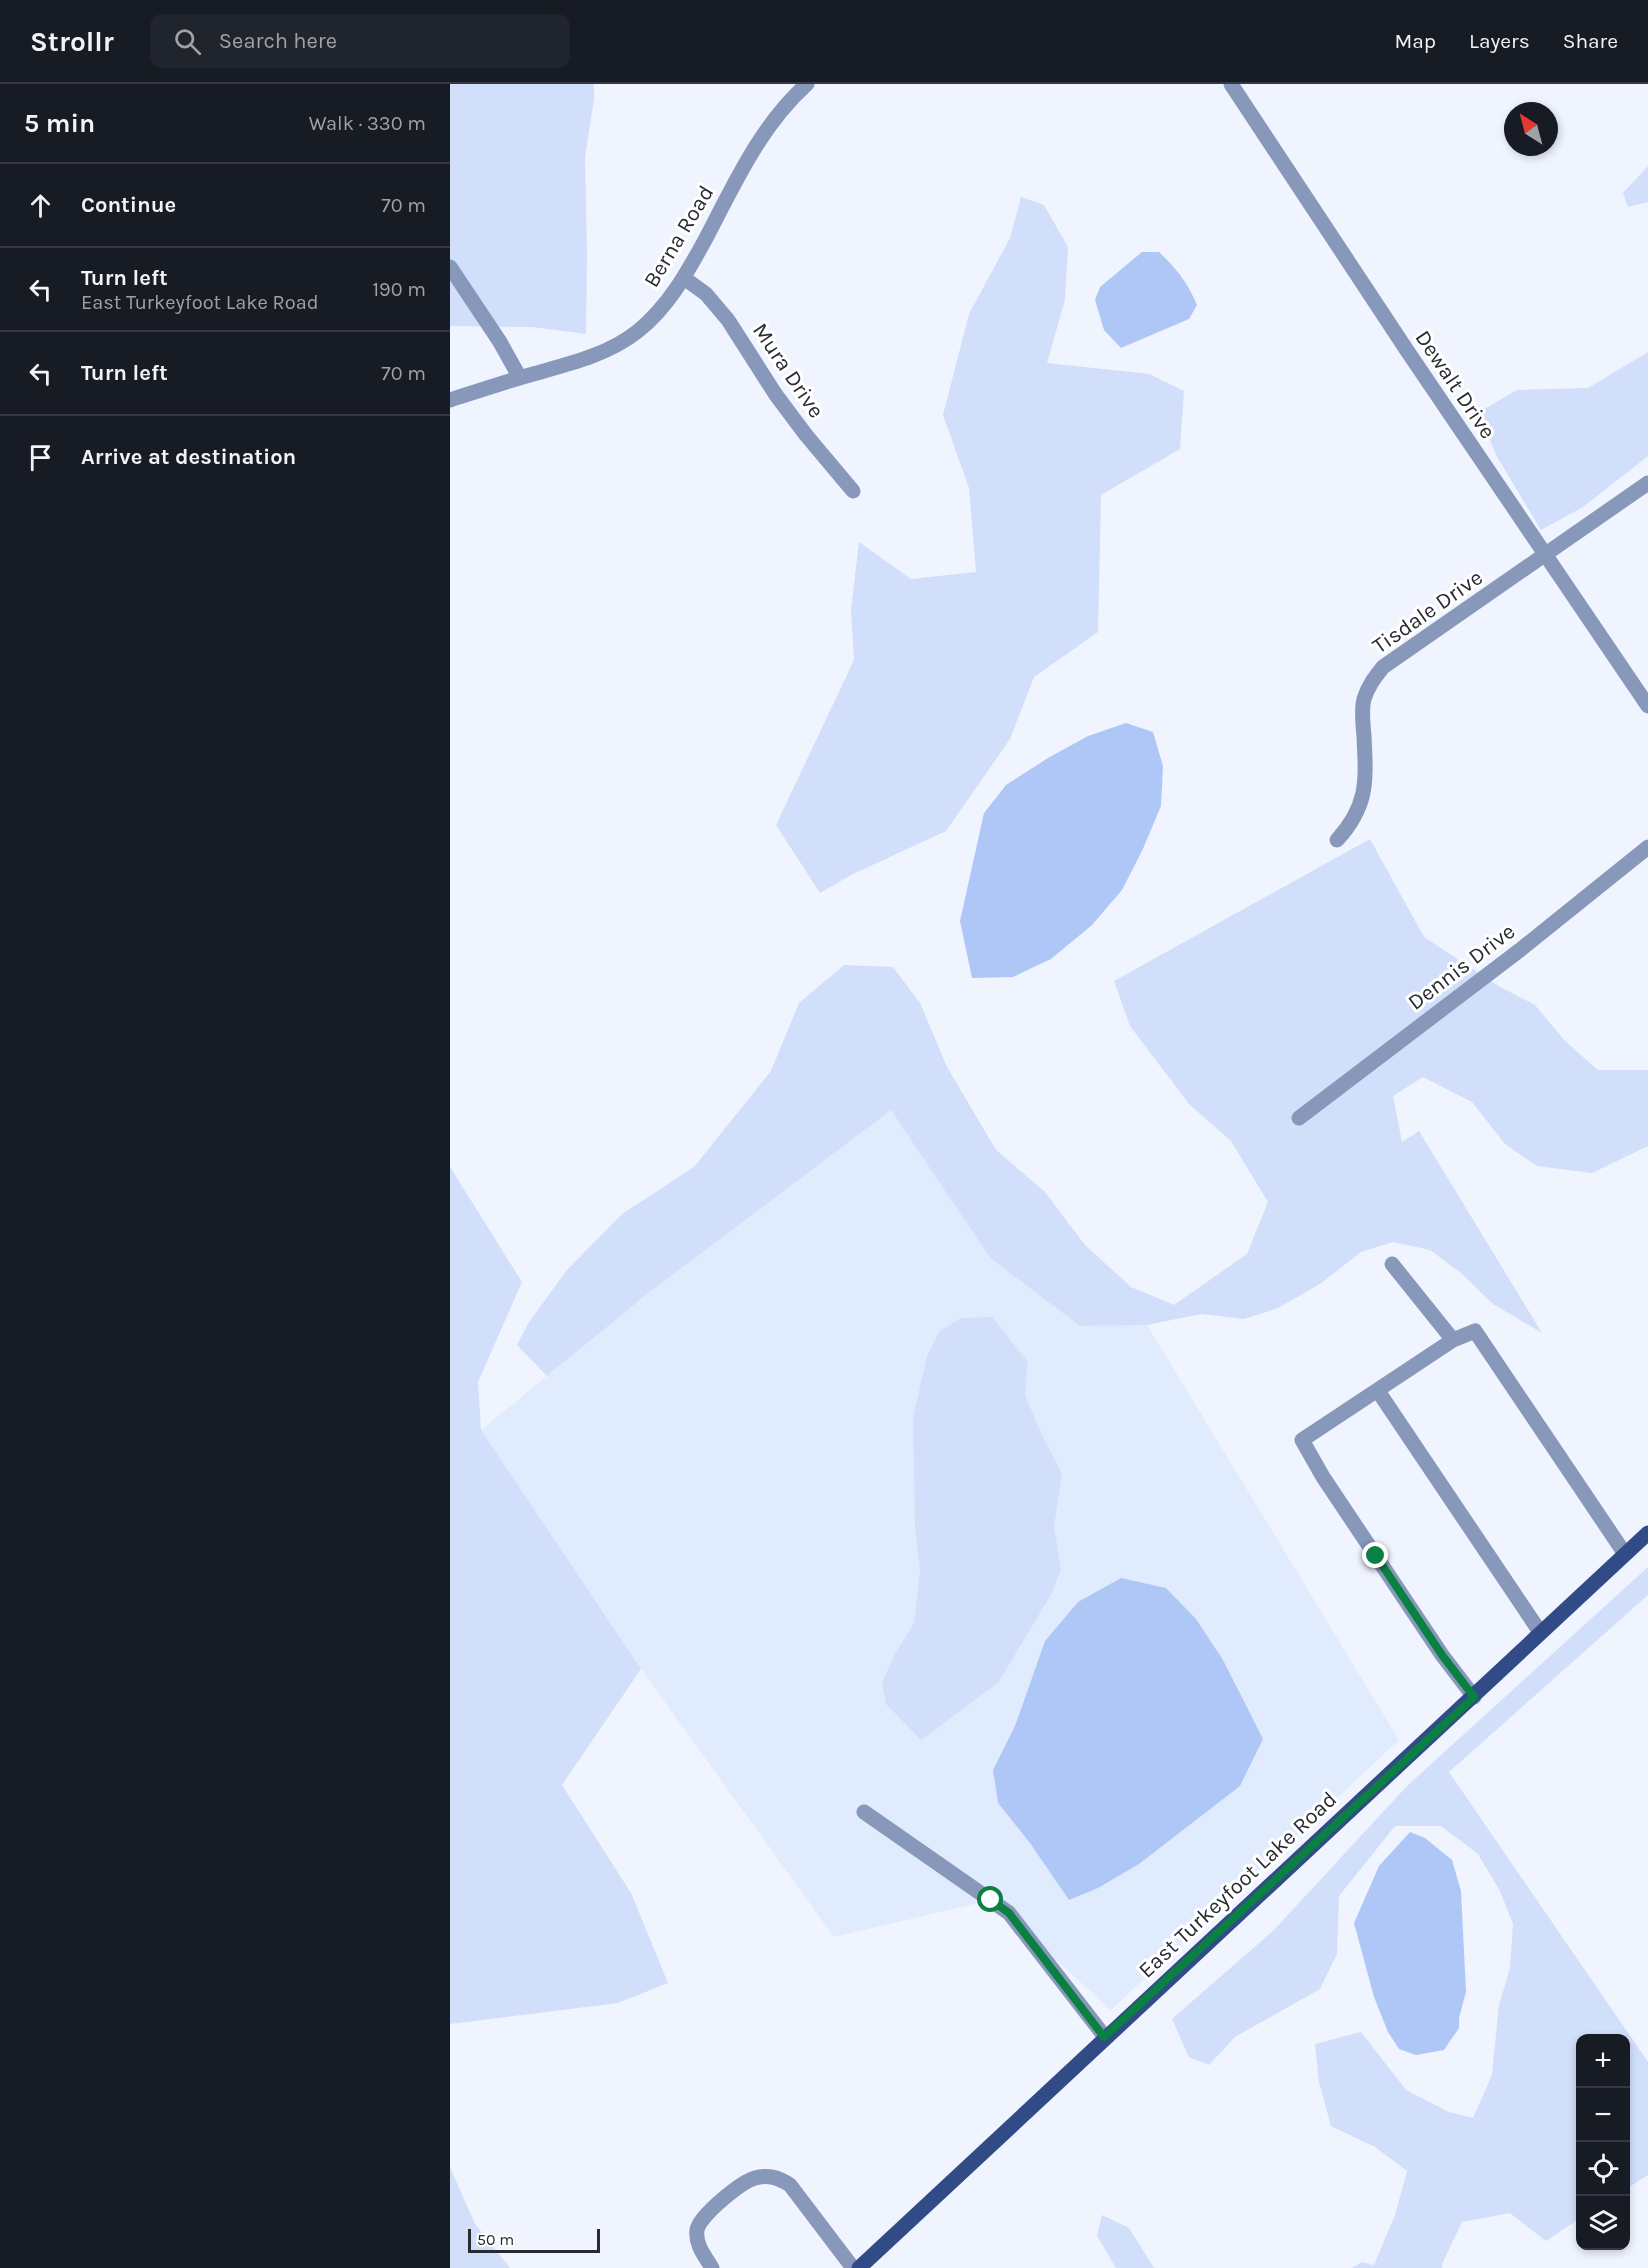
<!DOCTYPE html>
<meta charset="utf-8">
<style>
body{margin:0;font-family:Karla,sans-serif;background:#20242c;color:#f1f3f6}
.controls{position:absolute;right:18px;bottom:18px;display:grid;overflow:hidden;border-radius:12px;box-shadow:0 3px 9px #0003}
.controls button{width:54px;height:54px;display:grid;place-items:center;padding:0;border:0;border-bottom:2px solid #363941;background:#171b24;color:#f1f3f6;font:30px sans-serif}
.compass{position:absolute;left:1054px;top:18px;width:54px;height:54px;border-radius:50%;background:#171b24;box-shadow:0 3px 9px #0003;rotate:324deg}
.scale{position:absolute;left:18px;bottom:15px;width:132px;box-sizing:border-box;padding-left:6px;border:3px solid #292b30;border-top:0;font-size:16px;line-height:21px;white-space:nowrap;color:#292b30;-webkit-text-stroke:4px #fff;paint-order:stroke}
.stop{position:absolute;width:18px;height:18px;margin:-14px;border:4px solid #0b8043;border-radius:50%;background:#fff}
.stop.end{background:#0b8043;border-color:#fff;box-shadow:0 2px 6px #0008}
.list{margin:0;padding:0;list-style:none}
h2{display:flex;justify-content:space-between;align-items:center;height:78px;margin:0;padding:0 24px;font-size:26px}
h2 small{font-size:20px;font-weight:400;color:#9ea1a6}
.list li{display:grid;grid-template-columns:39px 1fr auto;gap:18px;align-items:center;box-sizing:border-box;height:84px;padding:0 24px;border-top:2px solid #363941}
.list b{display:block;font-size:22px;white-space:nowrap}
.list p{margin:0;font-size:20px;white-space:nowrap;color:#9ea1a6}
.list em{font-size:20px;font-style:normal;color:#9ea1a6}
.icon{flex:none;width:33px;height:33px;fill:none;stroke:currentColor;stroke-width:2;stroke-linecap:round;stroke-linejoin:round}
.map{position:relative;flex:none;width:1198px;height:2184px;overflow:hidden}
header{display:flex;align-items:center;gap:36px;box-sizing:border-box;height:84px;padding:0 30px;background:#171b24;border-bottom:2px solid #363941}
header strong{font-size:28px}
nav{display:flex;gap:33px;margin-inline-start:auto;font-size:21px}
.search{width:420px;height:54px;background:#20242c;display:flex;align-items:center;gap:15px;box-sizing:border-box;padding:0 21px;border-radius:12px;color:#9ea1a6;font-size:22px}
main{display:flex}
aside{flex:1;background:#171b24}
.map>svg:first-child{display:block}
</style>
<header>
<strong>Strollr</strong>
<div class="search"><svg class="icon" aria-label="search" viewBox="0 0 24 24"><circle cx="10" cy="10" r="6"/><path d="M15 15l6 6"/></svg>Search here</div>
<nav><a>Map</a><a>Layers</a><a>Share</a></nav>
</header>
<main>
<aside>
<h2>5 min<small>Walk · 330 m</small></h2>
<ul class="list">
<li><svg class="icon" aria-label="ahead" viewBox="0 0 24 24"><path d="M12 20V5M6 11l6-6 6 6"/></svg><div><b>Continue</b></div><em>70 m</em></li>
<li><svg class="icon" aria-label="left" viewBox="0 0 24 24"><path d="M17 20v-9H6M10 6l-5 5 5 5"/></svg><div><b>Turn left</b><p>East Turkeyfoot Lake Road</p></div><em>190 m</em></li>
<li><svg class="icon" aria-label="left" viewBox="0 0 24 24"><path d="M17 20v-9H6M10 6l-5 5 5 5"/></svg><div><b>Turn left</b></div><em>70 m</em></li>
<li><svg class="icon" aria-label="arrive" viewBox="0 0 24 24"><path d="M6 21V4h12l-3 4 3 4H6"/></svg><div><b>Arrive at destination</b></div></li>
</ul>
</aside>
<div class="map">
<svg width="1198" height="2184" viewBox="0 0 1198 2184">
<rect width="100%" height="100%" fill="#eff4fe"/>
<path fill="#e1ebfe" d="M441,1025l99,149 90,68 67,-1 252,415 -288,270 -120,-110 -157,37 -193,-268 -160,-239 170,-139z"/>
<path fill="#d1dffb" d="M0,0h144v15l-9,58 2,98 -1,79 -54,-7 -82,-1z
M1198,82v36l-20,5 -5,-14z
M571,113l23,8 24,42 -3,53 -18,63 102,11 35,17 -4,58 -79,46 -3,137 -64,45 -24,62 -64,92 -95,44 -31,18 -44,-68 78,-165 -3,-50 8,-68 52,37 65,-7 -7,-84 -26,-73 26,-101 41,-76z
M1198,268v104l-65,51 -42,23 -45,-75 -17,-43 38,-22 71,-2z
M920,755l54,98 76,50 35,18 30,36 33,29h50v76l-56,27 -55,-7 -32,-22 -33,-42 -49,-25 -30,19 9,46 17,-11 123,202 -49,-29 -32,-31 -31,-23 -37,-8 -32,10 -41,32 -42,24 -34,11 -43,-5 -54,11 -67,1 -90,-68 -99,-148 -240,181 -104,85 -30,-31 12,-23 38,-52 55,-56 72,-47 77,-96 28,-68 45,-38 49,2 27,36 27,64 49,83 49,42 40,53 46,42 43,18 73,-51 21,-52 -37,-61 -42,-37 -59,-78 -16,-45z
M0,1083l72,115 -44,100 3,48 160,239 -79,116 69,108 37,90 -50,20 -168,21z
M542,1233l36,45 -3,33 16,38 21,41 -8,52 7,43 -9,24 -54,90 -77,57 -35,-36 -4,-21 13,-29 19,-31 6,-51 -5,-46 -2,-108 14,-62 12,-24 22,-14z
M1198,1483v28l-199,177 199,290v113l-22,14v-151h-46v180l-34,23 -36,-28 -48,9 -20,42v4h-90l10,-6 12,3 21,-50 12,-44 -32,-24 -44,-21 -12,-44 -4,-38 46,-12 45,58 43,22 24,6 19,-43 7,-70 11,-37 3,-44 -13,-33 -22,-37 -37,-28h-46l-56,70 -2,58 -17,35 -85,48 -26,28 -20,-8 -17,-38 101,-88 134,-145z
M0,2083l25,57 35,44h-60z
M652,2131l27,13 25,40h-38l-19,-32z"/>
<path fill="#afc7f7" d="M692,168h17c17,16 29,31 38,53l-8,14 -68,29 -17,-18 -9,-30 5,-13z
M676,639l27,9 10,34 -2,40 -19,45 -20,39 -30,35 -41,34 -38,18 -41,1 -12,-57 24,-108 22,-28 42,-27 40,-22z
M671,1494l45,10 30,31 27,41 40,79 -23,47 -101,78 -41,24 -29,12 -39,-57 -32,-40 -5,-33 22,-44 30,-85 33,-39z
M960,1748l15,6 27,22 9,31 5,101 -7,26v10l-15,22 -28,5 -17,-6 -11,-17 -14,-35 -20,-74 25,-57z"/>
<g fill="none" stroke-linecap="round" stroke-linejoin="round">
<path stroke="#8798ba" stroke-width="15" d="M781,0l175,265 242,357
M0,183l50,75 20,36
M234,194l22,16 22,26 48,75 30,40 47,56
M0,316c28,-9 55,-18 83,-26 36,-10 75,-19 105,-43 30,-24 49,-58 67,-91 29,-55 55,-114 102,-156
M887,756c32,-35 29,-60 27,-104 -1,-12 -3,-25 0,-37 4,-13 11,-22 19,-32l265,-184
M849,1034l221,-168 128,-103
M942,1180l61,76
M928,1307l162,241
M1024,1613l-32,-42 -119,-178 -21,-37 151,-100 22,-9 150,223
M414,1728l145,101 96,124
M262,2184c-7,-12 -17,-23 -15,-38 2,-14 44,-48 58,-52 14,-4 24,0 35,7l63,83"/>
<path stroke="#304b86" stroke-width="15" d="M409,2184l789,-735"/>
</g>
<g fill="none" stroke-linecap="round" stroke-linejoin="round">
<path stroke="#0b8043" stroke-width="8" d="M541,1816l18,13 95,124 370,-340 -32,-42 -66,-99"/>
</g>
<g text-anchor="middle" stroke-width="6" stroke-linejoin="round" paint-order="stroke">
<g font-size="22" fill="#292b30" stroke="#fff">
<text transform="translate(228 152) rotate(-59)" y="8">Berna Road</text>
<text transform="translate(339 286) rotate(56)" y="8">Mura Drive</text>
<text transform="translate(1006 300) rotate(56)" y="8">Dewalt Drive</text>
<text transform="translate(977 527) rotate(-35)" y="8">Tisdale Drive</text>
<text transform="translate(1011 882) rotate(-37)" y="8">Dennis Drive</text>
<text transform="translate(787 1800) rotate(-43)" y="8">East Turkeyfoot Lake Road</text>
</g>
</g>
</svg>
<div class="controls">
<button>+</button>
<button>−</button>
<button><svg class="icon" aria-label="locate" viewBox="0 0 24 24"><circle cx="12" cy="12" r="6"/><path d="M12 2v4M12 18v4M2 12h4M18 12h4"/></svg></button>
<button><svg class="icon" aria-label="layers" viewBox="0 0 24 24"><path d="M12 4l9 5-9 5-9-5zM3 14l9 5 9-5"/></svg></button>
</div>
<svg class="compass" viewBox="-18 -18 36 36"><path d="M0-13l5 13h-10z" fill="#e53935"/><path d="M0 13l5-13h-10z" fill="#9ea1a6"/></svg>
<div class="scale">50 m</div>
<div class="stop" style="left:541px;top:1816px"></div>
<div class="stop end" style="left:926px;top:1472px"></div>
</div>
</main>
